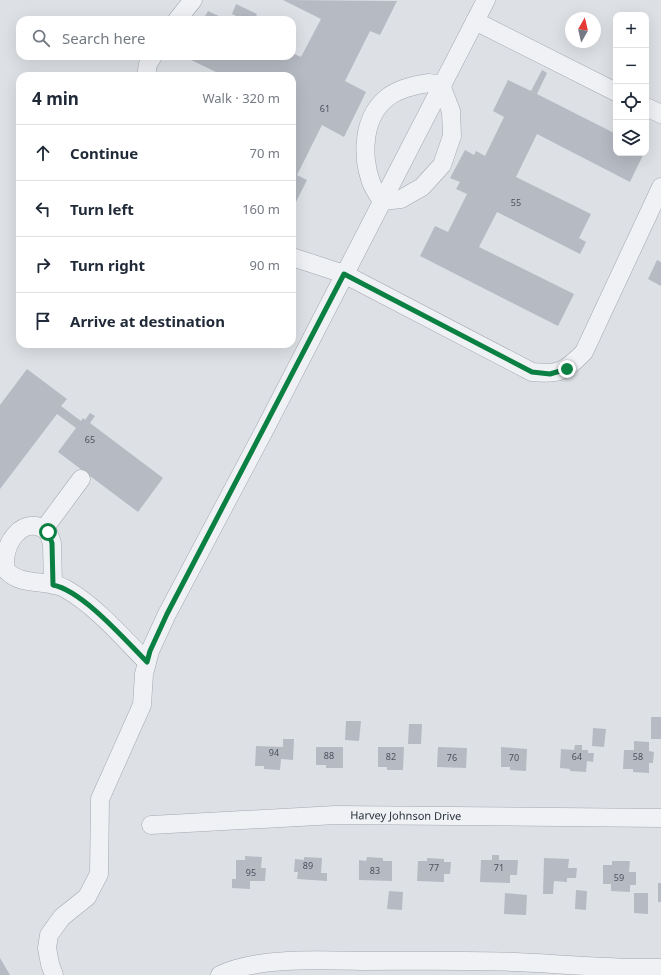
<!DOCTYPE html>
<meta charset="utf-8">
<style>
body{margin:0;font-family:"Noto Sans",sans-serif;background:#f6f6f7;color:#1f2937}
.controls{position:absolute;right:12px;top:12px;display:grid;overflow:hidden;border-radius:8px;box-shadow:0 4px 16px #0002}
.controls button{width:36px;height:36px;display:grid;place-items:center;padding:0;border:0;border-bottom:1px solid #e0e1e3;background:#fff;color:#1f2937;font:20px sans-serif}
.compass{position:absolute;left:565px;top:12px;width:36px;height:36px;border-radius:50%;background:#fff;box-shadow:0 4px 16px #0002;rotate:8deg}
.stop{position:absolute;width:12px;height:12px;margin:-9px;border:3px solid #0b8043;border-radius:50%;background:#fff}
.stop.end{background:#0b8043;border-color:#fff;box-shadow:0 1px 4px #0008}
.list{margin:0;padding:0;list-style:none}
h2{display:flex;justify-content:space-between;align-items:center;height:52px;margin:0;padding:0 16px;font-size:17px}
h2 small{font-size:13px;font-weight:400;color:#747a83}
.list li{display:grid;grid-template-columns:26px 1fr auto;gap:12px;align-items:center;box-sizing:border-box;height:56px;padding:0 16px;border-top:1px solid #e0e1e3}
.list b{display:block;font-size:15px;white-space:nowrap}
.list em{font-size:13px;font-style:normal;color:#747a83}
.icon{flex:none;width:22px;height:22px;fill:none;stroke:currentColor;stroke-width:2;stroke-linecap:round;stroke-linejoin:round}
.map{position:relative;flex:none;width:661px;height:975px;overflow:hidden}
.search{position:absolute;background:#fff;box-shadow:0 4px 16px #0002;left:16px;top:16px;width:280px;height:44px;display:flex;align-items:center;gap:10px;box-sizing:border-box;padding:0 14px;border-radius:12px;color:#747a83;font-size:15px}
.panel{position:absolute;background:#fff;box-shadow:0 4px 16px #0002;left:16px;top:72px;width:280px;height:276px;border-radius:12px}
.map>svg:first-child{display:block}
</style>
<div class="map">
<svg width="661" height="975" viewBox="0 0 661 975">
<rect width="100%" height="100%" fill="#dde1e6"/>
<path fill="#b5bac3" d="M283,0l114,1 -17,34 -10,-4 -25,50 21,11 -22,45 -22,-12 -25,50 10,5 -15,30v-134h-68l-41,-20h109v-3l9,4 20,-38z
M236,4l21,10 -3,6h-9l-13,-6z
M208,11l19,9h-24z
M542,70l5,3 -10,21 79,40v19h28l-14,29 -93,-48 -21,43 75,37 -12,24 7,4 -6,12 -83,-42 -18,35 95,47 -16,32 -138,-70 15,-30 13,6 19,-38 -11,-5 4,-7 -10,-4 15,-28 9,5 2,-4 9,5 19,-39 -11,-6 15,-31 23,11z
M657,260l4,2v24l-13,-7z
M27,369l40,30 -6,7 20,15 2,-3 2,2 5,-7 5,3 -5,7 73,55 -25,34 -80,-60 18,-24 -19,-14 -57,75v-84z
M651,717h10v22h-10z
M346,721h15l-2,20 -14,-1z
M409,724h13l-1,20h-13z
M593,728l13,1 -2,18 -12,-1z
M283,739h11l-1,21 -12,-1 -1,11 -16,-1v-3h-9l1,-20 27,1z
M634,741l15,1v9l5,1 -1,11h-4v10l-16,-1v-3h-10l1,-19h10z
M575,745h7v5h6v3h6l-1,9 -6,-1 -1,11 -16,-1v-2l-10,-1 1,-19 13,1z
M316,747h27v21h-17v-3h-10z
M378,747h26l-1,23h-16v-3h-9z
M438,747l29,1 -1,20 -29,-1z
M501,747l26,2 -1,22 -16,-1v-3h-9z
M492,855h7v5h19l-1,15h-7v8l-30,-1 1,-22h11z
M245,856l17,1 -1,11h5l-1,13h-15v8l-18,-1v-9h4v-19h9z
M304,857l18,1 -1,15h6v8l-30,-2 1,-7h-4l1,-13 9,1z
M367,857l16,1v3h9v20l-33,-1v-20l7,1z
M427,858l17,1v3h7l-1,12h-6v8l-27,-1 1,-20h9z
M544,858l25,1 -1,9h9l-1,10h-9v4l-13,-1 -1,13h-10z
M612,861h18l-1,11h7v13h-6v7l-19,-1v-7h-8v-19h9z
M658,883h3v19h-3z
M576,890l11,1 -1,19 -11,-1z
M389,891l14,1 -1,18 -15,-1z
M505,893l22,2 -1,20 -22,-1z
M634,893h14v21l-14,-1z
M0,958l10,17h-10z"/>
<g fill="none" stroke-linecap="round" stroke-linejoin="round">
<defs>
<g id="minor">
<path d="M177,20l16,-20"/>
<path d="M475,21l141,71"/>
<path d="M146,76l2,-12 5,-8"/>
<path d="M429,83l12,2 10,26 1,25 -10,29 -20,22 -21,12 -19,2c-4,-6 -9,-13 -11,-19 -10,-28 -8,-66 17,-85 12,-9 27,-12 41,-14z"/>
<path d="M646,107l15,7"/>
<path d="M292,257l52,17 188,98c28,3 33,-1 52,-20l77,-165"/>
<path d="M44,529l37,-50"/>
<path d="M53,585l-1,-42 -4,-11c-24,-20 -48,13 -42,38 16,18 41,8 60,19 31,18 56,48 81,73"/>
<path id="s1" d="M151,825l185,-10 325,3"/>
<path d="M54,975l-4,-11 -3,-16 2,-13 13,-18 25,-20 12,-23 1,-75 42,-94 2,-31 6,-23 17,-37 98,-185 221,-429"/>
<path d="M220,975c35,-18 102,-15 141,-14 52,0 103,-1 155,1 48,2 96,7 145,6"/>
</g>
</defs>
<use href="#minor" stroke="#a3a8b0" stroke-width="19"/>
<use href="#minor" stroke="#f0f1f5" stroke-width="18"/>
</g>
<g fill="none" stroke-linecap="round" stroke-linejoin="round">
<path stroke="#0b8043" stroke-width="5" d="M48,532l4,11 1,42c30,6 72,55 94,77l3,-11 17,-37 177,-340 188,98 18,2 17,-5"/>
</g>
<g text-anchor="middle" stroke-width="3" stroke-linejoin="round" paint-order="stroke">
<g font-size="9" fill="#4a525e">
<text x="325" y="112">61</text>
<text x="516" y="206">55</text>
<text x="90" y="443">65</text>
<text x="274" y="756">94</text>
<text x="329" y="759">88</text>
<text x="391" y="760">82</text>
<text x="577" y="760">64</text>
<text x="638" y="760">58</text>
<text x="452" y="761">76</text>
<text x="514" y="761">70</text>
<text x="308" y="869">89</text>
<text x="434" y="871">77</text>
<text x="499" y="871">71</text>
<text x="375" y="874">83</text>
<text x="251" y="876">95</text>
<text x="619" y="881">59</text>
</g>
<g font-size="11" fill="#272f3c" stroke="#eceff4">
<text dy="4" stroke="none"><textPath href="#s1" startOffset="255">Harvey Johnson Drive</textPath></text>
</g>
</g>
</svg>
<div class="controls">
<button>+</button>
<button>−</button>
<button><svg class="icon" aria-label="locate" viewBox="0 0 24 24"><circle cx="12" cy="12" r="6"/><path d="M12 2v4M12 18v4M2 12h4M18 12h4"/></svg></button>
<button><svg class="icon" aria-label="layers" viewBox="0 0 24 24"><path d="M12 4l9 5-9 5-9-5zM3 14l9 5 9-5"/></svg></button>
</div>
<svg class="compass" viewBox="-18 -18 36 36"><path d="M0-13l5 13h-10z" fill="#e53935"/><path d="M0 13l5-13h-10z" fill="#747a83"/></svg>
<div class="stop" style="left:48px;top:532px"></div>
<div class="stop end" style="left:567px;top:369px"></div>
<div class="search"><svg class="icon" aria-label="search" viewBox="0 0 24 24"><circle cx="10" cy="10" r="6"/><path d="M15 15l6 6"/></svg>Search here</div>
<section class="panel">
<h2>4 min<small>Walk · 320 m</small></h2>
<ul class="list">
<li><svg class="icon" aria-label="ahead" viewBox="0 0 24 24"><path d="M12 20V5M6 11l6-6 6 6"/></svg><div><b>Continue</b></div><em>70 m</em></li>
<li><svg class="icon" aria-label="left" viewBox="0 0 24 24"><path d="M17 20v-9H6M10 6l-5 5 5 5"/></svg><div><b>Turn left</b></div><em>160 m</em></li>
<li><svg class="icon" aria-label="right" viewBox="0 0 24 24"><path d="M7 20v-9h11M14 6l5 5-5 5"/></svg><div><b>Turn right</b></div><em>90 m</em></li>
<li><svg class="icon" aria-label="arrive" viewBox="0 0 24 24"><path d="M6 21V4h12l-3 4 3 4H6"/></svg><div><b>Arrive at destination</b></div></li>
</ul>
</section>
</div>
